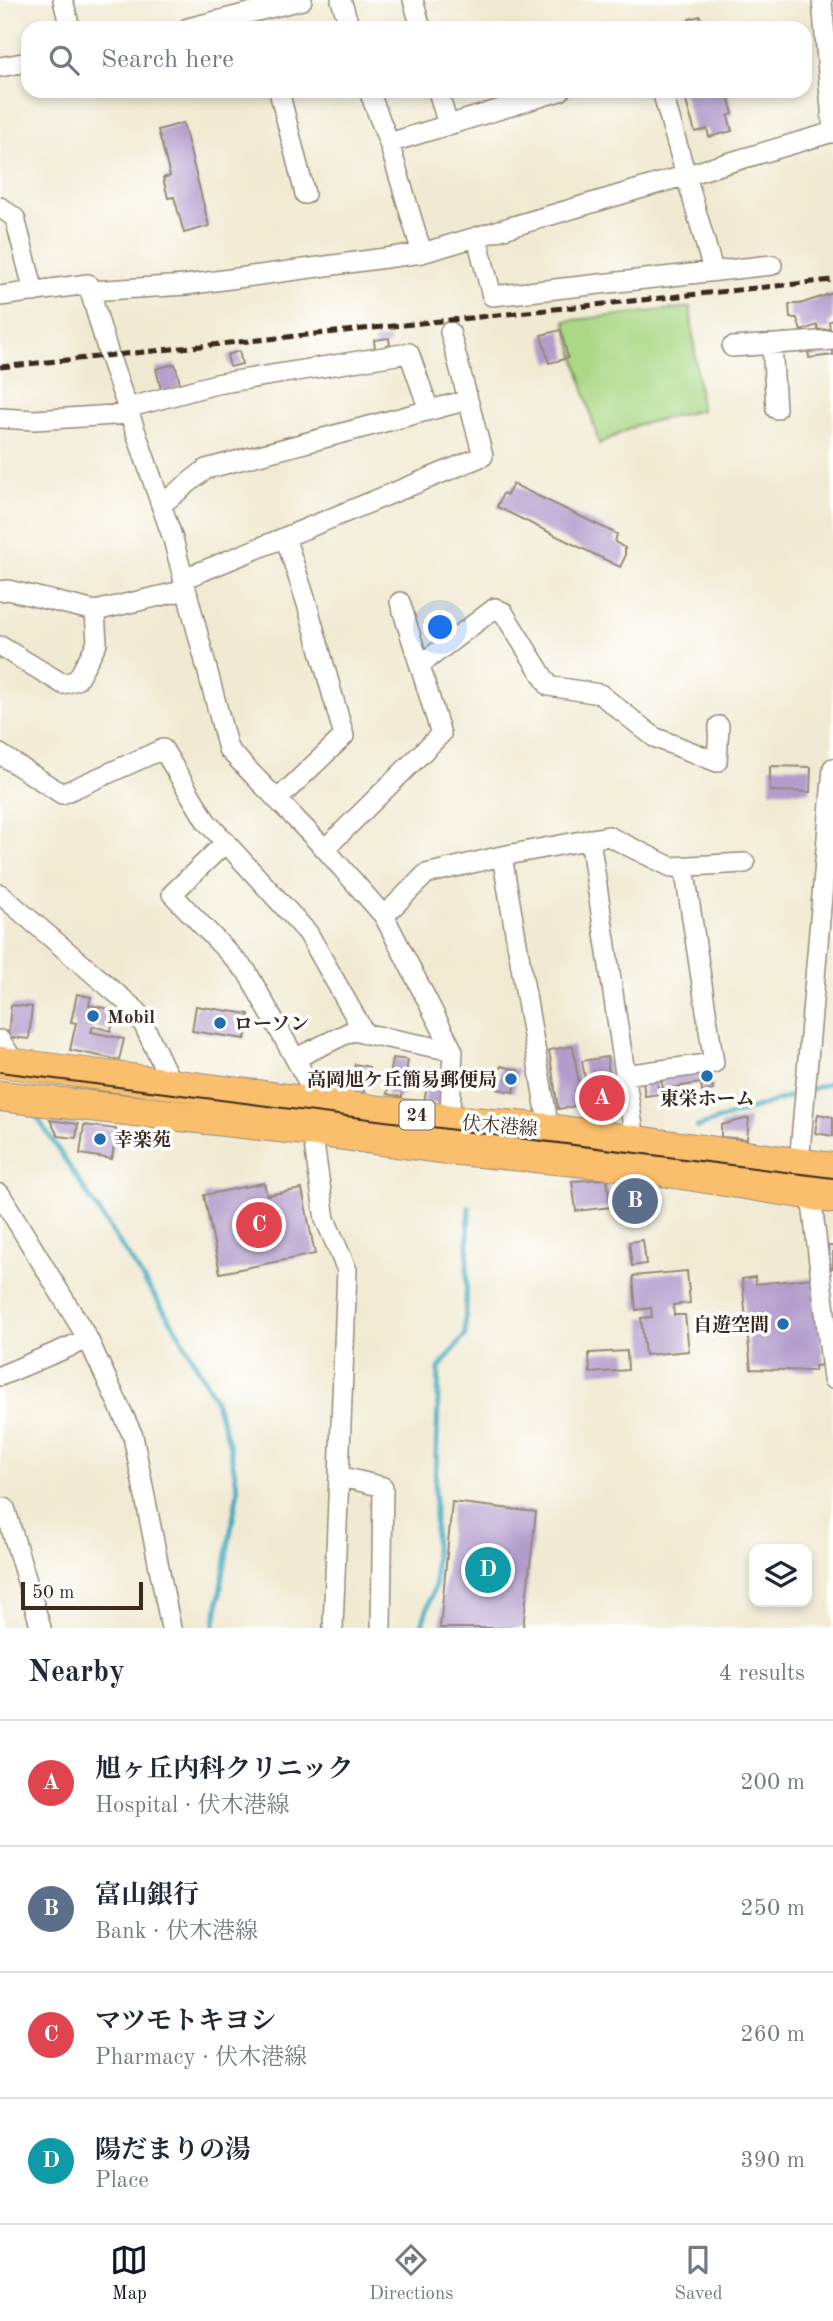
<!DOCTYPE html>
<meta charset="utf-8">
<style>
body{margin:0;font-family:"Old Standard TT","Noto Serif JP",serif;background:#f6f6f7;color:#1f2937}
.controls{position:absolute;right:21px;bottom:21px;display:grid;overflow:hidden;border-radius:14px;box-shadow:0 4px 10px #0003}
.controls button{width:63px;height:63px;display:grid;place-items:center;padding:0;border:0;border-bottom:2px solid #e0e1e3;background:#fff;color:#1f2937;font:35px sans-serif}
.scale{position:absolute;left:21px;bottom:18px;width:122px;box-sizing:border-box;padding-left:7px;border:4px solid #3b2a1e;border-top:0;font-size:19px;line-height:24px;white-space:nowrap;color:#3b2a1e;-webkit-text-stroke:5px #fff;paint-order:stroke}
.you{position:absolute;left:441px;top:628px;width:24px;height:24px;margin:-18px;border:5px solid #fff;border-radius:50%;background:#1a73e8;box-shadow:0 0 0 10px #1a73e833}
.badge{display:grid;place-items:center;width:46px;height:46px;border-radius:50%;background:#111827;color:#fff;font-size:23px;font-weight:700}
.pin{position:absolute;translate:-50% -50%;border:4px solid #fff;box-shadow:0 2px 7px #0006}
.list{margin:0;padding:0;list-style:none}
h2{display:flex;justify-content:space-between;align-items:center;height:91px;margin:0;padding:0 28px;font-size:30px}
h2 small{font-size:23px;font-weight:400;color:#747a83}
.list li{display:grid;grid-template-columns:46px 1fr auto;gap:21px;align-items:center;box-sizing:border-box;height:126px;padding:0 28px;border-top:2px solid #e0e1e3}
.list b{display:block;font-size:26px;white-space:nowrap}
.list p{margin:0;font-size:23px;white-space:nowrap;color:#747a83}
.list em{font-size:23px;font-style:normal;color:#747a83}
.icon{flex:none;width:38px;height:38px;fill:none;stroke:currentColor;stroke-width:2;stroke-linecap:round;stroke-linejoin:round}
.map{position:relative;flex:none;width:833px;height:1628px;overflow:hidden}
.search{position:absolute;background:#fff;box-shadow:0 4px 10px #0003;left:21px;right:21px;top:21px;height:77px;display:flex;align-items:center;gap:18px;box-sizing:border-box;padding:0 24px;border-radius:21px;color:#747a83;font-size:26px}
.sheet{height:595px;background:#fff}
nav{display:flex;justify-content:space-around;align-items:center;box-sizing:border-box;height:98px;border-top:2px solid #e0e1e3;background:#fff;font-size:19px;color:#747a83}
nav a{display:grid;justify-items:center;gap:4px}
nav .on{color:#111827}
.map>svg:first-child{display:block}
</style>
<div class="map">
<svg width="833" height="1628" viewBox="0 0 833 1628">
<rect width="100%" height="100%" fill="#fff"/>
<filter id="ink" filterUnits="userSpaceOnUse"><feTurbulence type="fractalNoise" baseFrequency=".0143" numOctaves="2"/><feDisplacementMap in="SourceGraphic" scale="14" xChannelSelector="R" yChannelSelector="G"/><feConvolveMatrix kernelMatrix="1 2 1 2 8 2 1 2 1" color-interpolation-filters="sRGB"/></filter>
<filter id="wash" filterUnits="userSpaceOnUse"><feTurbulence type="fractalNoise" baseFrequency=".00686" numOctaves="4" result="noise"/><feDisplacementMap in="SourceGraphic" scale="28" xChannelSelector="R" yChannelSelector="G"/><feGaussianBlur stdDeviation="1.57" result="paint"/><feColorMatrix in="noise" values="0 0 0 0 0 0 0 0 0 0 0 0 0 0 0 0 0 1.4 0 .05"/><feComposite in="paint" operator="in"/></filter>
<g filter="url(#wash)">
<rect width="100%" height="100%" fill="#f1ead2"/>
<path fill="#aad885" stroke="#728152" stroke-width="2" d="M690,307l11,103 -64,15 -38,19 -34,-123z"/>
<g fill="none" stroke-linecap="round" stroke-linejoin="round">
<path stroke="#40aac0" stroke-width="5" d="M809,1090l24,-8
M33,1111l145,221 36,65 15,46 9,47 -24,138
M697,1127l103,-34
M421,1628l14,-43v-93l4,-124 26,-33 4,-128"/>
</g>
<g id="blocks">
<path fill="#b29ccc" d="M700,16l3,12h-12l-2,-9z
M683,91h44l6,23 -5,2 4,15 -23,6 -2,-8 -12,3z
M183,123l26,103 -25,7 -10,-36 -6,1 -5,-20 7,-2 -12,-46z
M833,293v27l-4,2 1,7 -12,1 -1,-5 -16,6 -4,-13h-7l-1,-14h11z
M561,330l7,28 -19,5 -8,-28z
M833,336v19l-24,3 -2,-19z
M389,338l1,7 -15,5 -1,-10z
M239,351l3,13 -12,3 -3,-12z
M175,364l6,23 -19,6 -6,-24z
M513,484l104,50 -2,8 10,6v9l-5,10 -123,-60 6,-14 4,2z
M770,766l41,1 -1,25 -40,-1z
M77,994l14,3 -2,8 26,5 -4,21 -18,-5 -2,6 33,7 -5,21 -49,-10 6,-27 -5,-1z
M11,1005l21,2 -3,32 -21,-2z
M196,1006l53,8 -4,25 -53,-8z
M573,1046l9,59 -24,4 -9,-59z
M708,1056l5,34 -11,2 -1,-9 -38,6 -4,-26z
M607,1057l3,27h5l4,22 -4,6 -10,5 -7,-1 -8,-9 -8,-46z
M393,1058l15,2 -6,37 -15,-3z
M355,1064l14,3 -7,32 -13,-2z
M655,1065l4,29 -14,2 -4,-29z
M501,1066l17,4 -4,22 -18,-3z
M430,1069l16,3 -5,33 -17,-3z
M818,1114l15,3v19l-18,-3z
M749,1118l-2,21 -26,-2v-12z
M50,1120l28,4 -2,14 -18,-2z
M84,1125l32,4 -4,30 -32,-5z
M607,1179l4,28 -35,4 -4,-30z
M264,1183l3,12 35,-6 13,65 -95,19 -16,-78z
M643,1183l5,34 -22,5 -4,-37z
M643,1240l3,24 -14,2 -3,-24z
M827,1246h6v22l-2,1z
M687,1271l3,32 -17,2 1,10h11l4,36 -44,4 -4,-37 11,-1 -1,-9 -15,2 -3,-34z
M755,1277l1,7 57,-6 11,87 -9,1v5l-64,-2 -9,-90z
M627,1351l1,19 -38,3 -1,-20z
M452,1502l84,10 -13,116h-83z"/>
</g>
</g>
<g filter="url(#ink)">
<use href="#blocks" fill-opacity="0" stroke="#968a78" stroke-width="2"/>
<g fill="none" stroke-linecap="round" stroke-linejoin="round">
<defs>
<path id="minor" d="M63,0l7,28
M341,0l9,28
M413,0l8,28
M822,0l11,133
M188,28l114,-28
M0,67l28,-5
M279,91l26,103
M369,91l20,52 33,110
M438,91l10,34
M662,91l51,179
M389,143l171,-52
M0,207l15,11 19,74
M477,238l15,58 280,-31
M0,296l88,-12
M772,344l4,65
M732,347l101,-7
M127,408l89,-24 193,-31 20,57
M0,418l34,2 96,-6
M161,505l45,-36 262,-69
M183,579l300,-123 -33,-124
M0,591l8,-1 87,21 91,-21
M0,646l63,38 14,-4 20,-37 -2,-32
M420,665l75,-57 8,4 46,74 51,8 54,43 63,25 2,-36
M0,754l62,40 101,-45 43,72 102,112 57,101
M833,768l-34,396 12,31 22,184
M277,800l67,-64 -37,-132 -22,-67
M590,839l45,301
M226,842l-54,52 75,78 60,108 6,21 1,43 11,75 22,51 -14,358
M325,849l116,-115 -41,-132
M502,856l47,273
M0,894l137,117 35,73
M384,916l42,-42 76,-18 106,-20 63,31 74,-4
M0,1040l16,24
M296,1058l56,-27 101,20
M624,1075l90,-12 -30,-197
M449,1131l4,-80 -69,-135 -59,-67 -97,-100 -55,-210 -64,-184 -19,-64 96,-6 236,-32 411,-121
M0,1194l88,145 45,97 38,192
M0,1376l88,-37
M339,1476l44,11 -2,141
M0,1510l5,-2 36,120"/>
<path id="primary" d="M0,1062l450,58 99,9 284,39
M0,1096l314,35 133,18 184,17 202,32"/>
</defs>
<use href="#minor" stroke="#968a78" stroke-width="22"/>
<use href="#primary" stroke="#968a78" stroke-width="32"/>
<use href="#minor" stroke="#fff" stroke-width="19"/>
<use href="#primary" stroke="#f9bf6d" stroke-width="30"/>
<path stroke="#3b2a1e" stroke-width="2" d="M0,1072l833,106"/>
<path stroke="#3b2a1e" stroke-width="5" stroke-dasharray="10 5" stroke-linecap="butt" d="M0,367l833,-87"/>
</g>
</g>
<g fill="#1f6fb2" stroke="#fff" stroke-width="2.5">
<circle cx="93" cy="1016" r="7"/>
<circle cx="220" cy="1023" r="7"/>
<circle cx="707" cy="1076" r="7"/>
<circle cx="511" cy="1079" r="7"/>
<circle cx="100" cy="1139" r="7"/>
<circle cx="783" cy="1324" r="7"/>
</g>
<g text-anchor="middle" stroke-width="7" stroke-linejoin="round" paint-order="stroke">
<rect fill="#fff" stroke="#766a62" stroke-width="2" x="399.5" y="1100.5" width="35" height="29" rx="5"/>
<g font-size="18" font-weight="bold" fill="#3b2a1e">
<text x="417" y="1121">24</text>
</g>
<g font-size="19" font-weight="bold" fill="#3b2a1e" stroke="#fff" text-anchor="start">
<text x="107" y="1023">Mobil</text>
<text x="234" y="1030">ローソン</text>
<text x="497" y="1086" text-anchor="end">高岡旭ケ丘簡易郵便局</text>
<text x="707" y="1105" text-anchor="middle">東栄ホーム</text>
<text x="114" y="1146">幸楽苑</text>
<text x="769" y="1331" text-anchor="end">自遊空間</text>
</g>
<g font-size="19" fill="#3b2a1e" stroke="#fff">
<text transform="translate(500 1125) rotate(5)" y="7">伏木港線</text>
</g>
</g>
</svg>
<div class="controls">
<button><svg class="icon" aria-label="layers" viewBox="0 0 24 24"><path d="M12 4l9 5-9 5-9-5zM3 14l9 5 9-5"/></svg></button>
</div>
<div class="scale">50 m</div>
<div class="you"></div>
<div class="pin badge" style="left:602px;top:1098px;background:#e0444e">A</div>
<div class="pin badge" style="left:635px;top:1201px;background:#5c6f8a">B</div>
<div class="pin badge" style="left:259px;top:1225px;background:#e0444e">C</div>
<div class="pin badge" style="left:488px;top:1570px;background:#0f9aa8">D</div>
<div class="search"><svg class="icon" aria-label="search" viewBox="0 0 24 24"><circle cx="10" cy="10" r="6"/><path d="M15 15l6 6"/></svg>Search here</div>
</div>
<section class="sheet">
<h2>Nearby<small>4 results</small></h2>
<ul class="list">
<li><span class="badge" style="background:#e0444e">A</span><div><b>旭ヶ丘内科クリニック</b><p>Hospital · 伏木港線</p></div><em>200 m</em></li>
<li><span class="badge" style="background:#5c6f8a">B</span><div><b>富山銀行</b><p>Bank · 伏木港線</p></div><em>250 m</em></li>
<li><span class="badge" style="background:#e0444e">C</span><div><b>マツモトキヨシ</b><p>Pharmacy · 伏木港線</p></div><em>260 m</em></li>
<li><span class="badge" style="background:#0f9aa8">D</span><div><b>陽だまりの湯</b><p>Place</p></div><em>390 m</em></li>
</ul>
</section>
<nav>
<a class="on"><svg class="icon" aria-label="map" viewBox="0 0 24 24"><path d="M3 6l6-2 6 2 6-2v14l-6 2-6-2-6 2zM9 4v14M15 6v14"/></svg>Map</a>
<a><svg class="icon" aria-label="directions" viewBox="0 0 24 24"><path d="M12 3l9 9-9 9-9-9zM9 14v-3h6M13 9l2 2-2 2"/></svg>Directions</a>
<a><svg class="icon" aria-label="saved" viewBox="0 0 24 24"><path d="M7 4h10v16l-5-4-5 4z"/></svg>Saved</a>
</nav>
